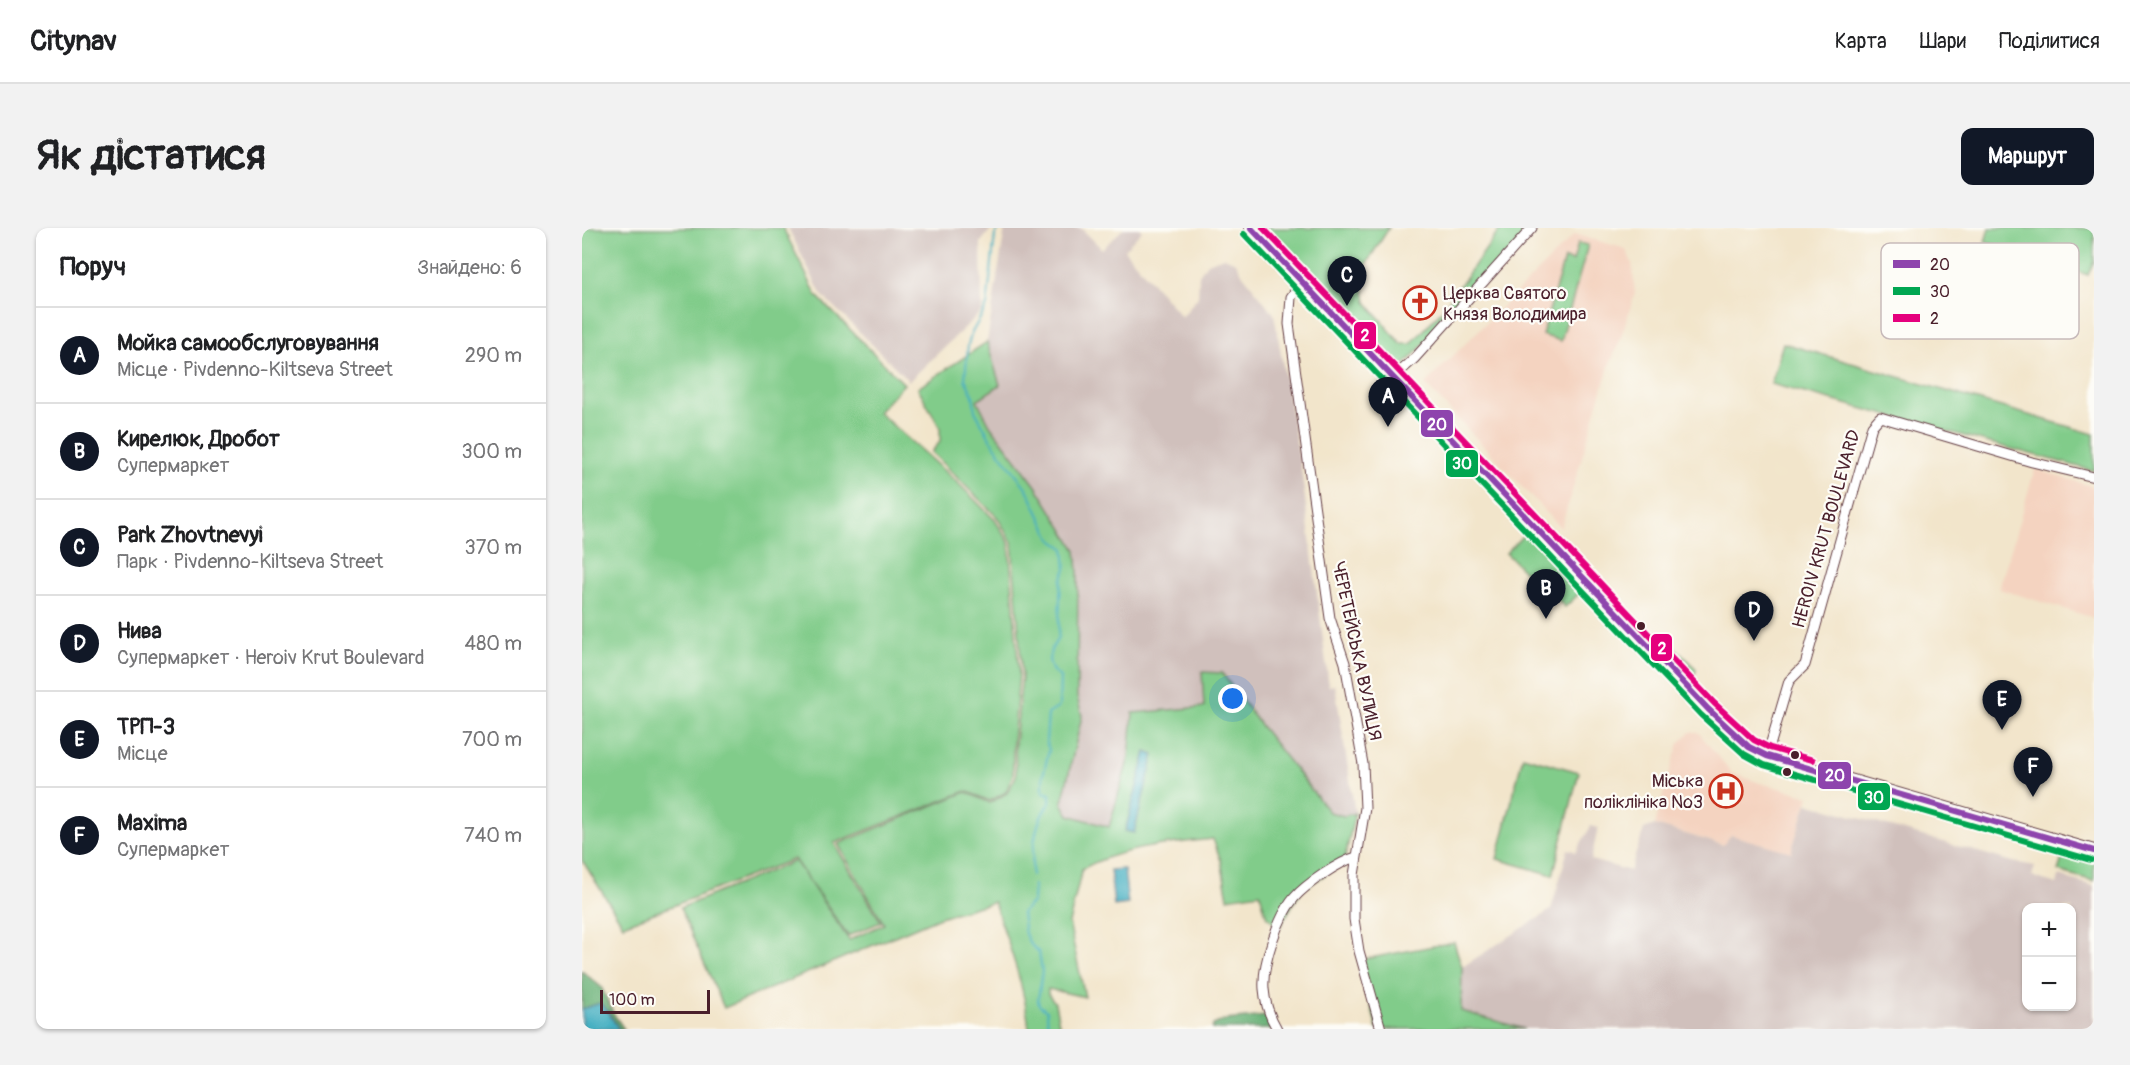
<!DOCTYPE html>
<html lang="uk">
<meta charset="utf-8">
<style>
body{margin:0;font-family:Pangolin,sans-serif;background:#f2f2f2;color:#202124}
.controls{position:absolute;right:18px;bottom:18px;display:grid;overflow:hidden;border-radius:12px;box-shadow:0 2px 4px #0004}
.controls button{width:54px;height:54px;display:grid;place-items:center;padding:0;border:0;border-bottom:2px solid #e0e0e0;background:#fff;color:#202124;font:30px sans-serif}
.scale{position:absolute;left:18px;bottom:15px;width:110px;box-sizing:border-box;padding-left:6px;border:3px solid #4a1f2b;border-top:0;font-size:16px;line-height:21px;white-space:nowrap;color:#4a1f2b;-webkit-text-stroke:4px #fdfcf7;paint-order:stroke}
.you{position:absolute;left:651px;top:471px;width:21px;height:21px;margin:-15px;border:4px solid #fff;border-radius:50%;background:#1a73e8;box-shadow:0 0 0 9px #1a73e833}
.badge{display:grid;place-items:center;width:39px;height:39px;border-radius:50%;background:#111827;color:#fff;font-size:20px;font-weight:700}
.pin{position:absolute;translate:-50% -50px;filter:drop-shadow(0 2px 3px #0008)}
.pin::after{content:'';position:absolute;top:32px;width:21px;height:18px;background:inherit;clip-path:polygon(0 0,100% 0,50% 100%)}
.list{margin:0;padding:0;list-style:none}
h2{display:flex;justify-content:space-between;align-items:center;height:78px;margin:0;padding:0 24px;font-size:26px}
h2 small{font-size:20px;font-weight:400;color:#757577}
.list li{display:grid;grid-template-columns:39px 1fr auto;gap:18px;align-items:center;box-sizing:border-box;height:96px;padding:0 24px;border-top:2px solid #e0e0e0}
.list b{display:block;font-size:22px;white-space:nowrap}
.list p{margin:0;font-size:20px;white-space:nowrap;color:#757577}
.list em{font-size:20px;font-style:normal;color:#757577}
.map{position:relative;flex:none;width:1512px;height:801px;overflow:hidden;border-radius:12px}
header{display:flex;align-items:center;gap:36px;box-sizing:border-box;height:84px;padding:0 30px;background:#fff;border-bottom:2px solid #e0e0e0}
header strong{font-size:28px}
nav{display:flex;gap:33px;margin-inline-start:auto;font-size:21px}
.intro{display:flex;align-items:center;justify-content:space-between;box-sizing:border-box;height:144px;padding:0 36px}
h1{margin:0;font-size:42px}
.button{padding:15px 27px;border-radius:12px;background:#111827;color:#fff;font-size:21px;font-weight:700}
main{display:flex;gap:36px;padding:0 36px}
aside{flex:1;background:#fff;border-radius:12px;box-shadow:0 2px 4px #0004}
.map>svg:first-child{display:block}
</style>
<header>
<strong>Citynav</strong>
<nav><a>Карта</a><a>Шари</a><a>Поділитися</a></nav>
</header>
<div class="intro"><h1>Як дістатися</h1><a class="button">Маршрут</a></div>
<main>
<aside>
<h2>Поруч<small>Знайдено: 6</small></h2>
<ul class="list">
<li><span class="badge">A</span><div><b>Мойка самообслуговування</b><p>Місце · Pivdenno-Kiltseva Street</p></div><em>290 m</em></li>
<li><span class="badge">B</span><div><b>Кирелюк, Дробот</b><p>Супермаркет</p></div><em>300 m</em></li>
<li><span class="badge">C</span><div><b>Park Zhovtnevyi</b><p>Парк · Pivdenno-Kiltseva Street</p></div><em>370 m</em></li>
<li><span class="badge">D</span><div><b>Нива</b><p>Супермаркет · Heroiv Krut Boulevard</p></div><em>480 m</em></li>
<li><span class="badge">E</span><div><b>ТРП-3</b><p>Місце</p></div><em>700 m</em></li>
<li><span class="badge">F</span><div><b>Maxima</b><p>Супермаркет</p></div><em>740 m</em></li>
</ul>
</aside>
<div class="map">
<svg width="1512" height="801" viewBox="0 0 1512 801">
<rect width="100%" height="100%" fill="#fdfcf7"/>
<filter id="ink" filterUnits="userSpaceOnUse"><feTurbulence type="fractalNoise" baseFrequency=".0167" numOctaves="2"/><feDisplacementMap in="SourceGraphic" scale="12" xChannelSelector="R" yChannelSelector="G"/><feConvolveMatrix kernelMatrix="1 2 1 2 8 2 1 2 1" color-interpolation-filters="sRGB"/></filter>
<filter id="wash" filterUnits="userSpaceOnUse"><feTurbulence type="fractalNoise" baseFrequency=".008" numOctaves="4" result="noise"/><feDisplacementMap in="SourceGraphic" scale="24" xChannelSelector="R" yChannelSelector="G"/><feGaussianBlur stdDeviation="1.35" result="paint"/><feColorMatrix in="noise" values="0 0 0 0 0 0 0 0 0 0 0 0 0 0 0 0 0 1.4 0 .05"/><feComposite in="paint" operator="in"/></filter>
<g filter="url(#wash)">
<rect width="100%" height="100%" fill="#f2e5cb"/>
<path fill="#f4d3c0" d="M993,6l51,15 6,14 3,30 -16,50 -9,20 -49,165 -136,-144z
M1453,241l59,18v131l-95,-29z
M1108,504h8l34,41 28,10 49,13 -18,57 -60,-18 -7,10 -69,-20 10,-38 14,-44z"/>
<path fill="#d0c0bc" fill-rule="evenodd" d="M206,0h204l-11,14 1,69 -73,70 -88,-87z
M423,0h76l21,21 22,-21h15l3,3 -18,19 58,67 16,-20 1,-22 8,-12 17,-6 12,5 7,13 31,39 27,154 28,218 6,-1 20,128 -11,3 -15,-4 -68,-86 -39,-53h-20l2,34 -71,6 -4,44 -20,70 -40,-12 -7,-12 20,-87 -5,-19 1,-126 -2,-21 -40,-64 -46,-61 -13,-25 22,-15 -12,-43z
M1225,575l206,59 22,4 -3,10 11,4 14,4 2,-8 35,10v143h-570l-63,-17 1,-45 89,-57 17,-61 8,3 15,-26 7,2 -7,32 39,11 14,-42 11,-4 68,20 8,-10 60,17zM1444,680h46v98h-46z"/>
<path fill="#81cc8a" stroke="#66765a" stroke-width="1.5" d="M0,0h201l34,68 87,88 -26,28 82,73 35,35 14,22 10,133 -6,67v33l-7,17 -16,9 -24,-10 -132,52 47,79 -33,14 -54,-77 -171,66 -41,-65z
M669,0h138l-28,44 5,30 35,42h10l32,-35 58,-81h31l-138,148z
M1407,0h105v33l-6,14 -103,-33z
M996,15l10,2 -27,96 -19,-6 22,-76 9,2z
M405,114l13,43 -23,15 13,25 46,61 40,64 2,21 -1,126 5,19 -20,87 7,12 40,12 20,-70 4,-44 71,-6 -2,-35 20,1 39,53 68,86 15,4 11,-3 -11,49 -43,29 -22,37 -13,-13 -6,-22 -32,5 -7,-37 -8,-22c-44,5 -91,8 -131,30l-13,54 16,74 -37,-8v5l7,9 5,26h-31c-4,-43 -21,-86 -35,-127l-54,15 -216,91 -44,-100 115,-47 54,79 35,-16 -46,-80 128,-52 24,11 17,-10 9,-17 -1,-33 7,-67 -10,-134 -15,-25 -66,-65 9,-10v-14l-22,-40z
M1201,115l311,91v37l-323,-87z
M947,301l51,56 1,7 -16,15 -14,-14 2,-2 -15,-15 -5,4 -27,-27z
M1073,404l6,2 33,32 2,4 -2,5h-6l-35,-37v-4z
M941,528l56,16 -26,103 -56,-16z
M1482,624l30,8v21l-36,-10z
M872,714l8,25 -1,44 63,18h-147l-18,-69z"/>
<path fill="#68b076" stroke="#596850" stroke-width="1.5" d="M0,743l19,16 14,29 9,13h-5l-11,-18 -10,-7 -16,5z
M684,788l11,13h-65l1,-4 12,-5z"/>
<path fill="#42aec1" stroke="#466676" stroke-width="1.5" d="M564,524l8,3 -20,78 -9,-2z
M542,641l4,35 -14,2 -4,-36z
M18,775l4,3 15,23h-37v-20z"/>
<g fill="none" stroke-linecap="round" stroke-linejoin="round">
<path stroke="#42aec1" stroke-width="2" d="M418,0l-5,7 -8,71 -16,28 -3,11 -3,34 8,16 2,16 17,31 35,47 24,50 13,9 2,21 -5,11 -3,58 -7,12 -2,10 3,10 8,7 -1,30 -11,7 -2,27 3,9 -6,26v16l7,2v9c-16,17 -18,49 -18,72
M452,657l-1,16 -11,12 3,21 5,10 9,8 3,19 -4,29 1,5 8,6 1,18"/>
</g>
</g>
<g filter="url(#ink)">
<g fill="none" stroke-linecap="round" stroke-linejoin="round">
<defs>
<path id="minor" d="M720,53l-11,16 -2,27 41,294 15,45 18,101 2,44 -11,67v44l5,32 22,78
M812,149l20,-18 118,-131
M1185,528l22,-75 16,-16 67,-239 8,-9 152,45 62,15
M695,801c-7,-12 -12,-26 -13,-40 -2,-25 14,-72 30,-91 12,-14 45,-36 62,-41"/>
<path id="major" d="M669,0l457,481 41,38 18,9 327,95"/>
</defs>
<use href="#minor" stroke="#633d43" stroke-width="11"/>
<use href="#major" stroke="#633d43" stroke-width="14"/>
<use href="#minor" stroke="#fff" stroke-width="9"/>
<use href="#major" stroke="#fff" stroke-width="12"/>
<defs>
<path id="bus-1" d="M669,0l457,481 41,38 18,9 327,95"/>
<path id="bus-2" d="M662,6l457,481 43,39 20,11 327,95"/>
<path id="bus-3" d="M681,0l451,475 40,37 16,8 43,12"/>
</defs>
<use href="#bus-1" stroke="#fdfcf7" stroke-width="10"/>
<use href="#bus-2" stroke="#fdfcf7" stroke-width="10"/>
<use href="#bus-3" stroke="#fdfcf7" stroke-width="10"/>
<use href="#bus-1" stroke="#8e44ad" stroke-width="6"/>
<use href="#bus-2" stroke="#00a651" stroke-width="6"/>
<use href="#bus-3" stroke="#e5007d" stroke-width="6"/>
</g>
</g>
<defs>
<symbol id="church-ring" viewBox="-11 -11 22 22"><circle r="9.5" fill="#fdfcf7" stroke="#c8321e" stroke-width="1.5"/><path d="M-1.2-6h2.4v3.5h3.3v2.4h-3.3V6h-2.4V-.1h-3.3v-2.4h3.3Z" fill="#c8321e"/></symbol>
<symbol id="hospital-ring" viewBox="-11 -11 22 22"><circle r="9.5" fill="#fdfcf7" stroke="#c8321e" stroke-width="1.5"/><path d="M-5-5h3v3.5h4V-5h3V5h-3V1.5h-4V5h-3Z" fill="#c8321e"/></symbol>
</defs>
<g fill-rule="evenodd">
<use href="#church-ring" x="819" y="56" width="38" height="38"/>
<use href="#hospital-ring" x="1125" y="544" width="38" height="38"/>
</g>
<g fill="#4a1f2b" stroke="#fdfcf7" stroke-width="2">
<circle cx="1059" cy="398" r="5"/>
<circle cx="1213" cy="527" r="5"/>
<circle cx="1205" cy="544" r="5"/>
</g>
<g text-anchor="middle" stroke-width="4.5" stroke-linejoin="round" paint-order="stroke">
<g font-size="18" fill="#4a1f2b" stroke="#fdfcf7" text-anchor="start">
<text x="861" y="71">Церква Святого<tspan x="861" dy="21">Князя Володимира</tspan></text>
<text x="1121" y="559" text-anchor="end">Міська<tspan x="1121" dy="21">поліклініка №3</tspan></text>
</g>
<g font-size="18" fill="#4a1f2b" stroke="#fdfcf7">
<text transform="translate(1244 301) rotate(-74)" y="6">HEROIV KRUT BOULEVARD</text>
<text transform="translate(775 423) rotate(78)" y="6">ЧЕРЕТЕЙСЬКА ВУЛИЦЯ</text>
</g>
</g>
<rect x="1299" y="15" width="198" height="96" rx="9" fill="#fdfcf7" stroke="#c7baba" stroke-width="1.5"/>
<rect x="1311" y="32" width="27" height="8" fill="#8e44ad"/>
<rect x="1311" y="59" width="27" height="8" fill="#00a651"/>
<rect x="1311" y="86" width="27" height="8" fill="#e5007d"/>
<g font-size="16" fill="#4a1f2b">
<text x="1348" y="42">20</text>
<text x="1348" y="69">30</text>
<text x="1348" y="96">2</text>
</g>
<g stroke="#fdfcf7" stroke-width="2">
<rect x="771" y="93" width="24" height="29" rx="6" fill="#e5007d"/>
<rect x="838" y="181" width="34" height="29" rx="6" fill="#8e44ad"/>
<rect x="863" y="221" width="34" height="29" rx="6" fill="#00a651"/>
<rect x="1068" y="405" width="23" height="29" rx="6" fill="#e5007d"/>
<rect x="1235" y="533" width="35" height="29" rx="6" fill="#8e44ad"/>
<rect x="1275" y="554" width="34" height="29" rx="6" fill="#00a651"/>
</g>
<g font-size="16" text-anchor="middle" font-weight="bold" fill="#fff">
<text x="783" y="113">2</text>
<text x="855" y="202">20</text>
<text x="880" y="241">30</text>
<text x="1080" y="426">2</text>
<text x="1253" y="553">20</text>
<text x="1292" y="575">30</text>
</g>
</svg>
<div class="controls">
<button>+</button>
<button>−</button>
</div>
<div class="scale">100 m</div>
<div class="you"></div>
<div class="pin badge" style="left:806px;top:199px">A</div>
<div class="pin badge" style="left:964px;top:391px">B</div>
<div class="pin badge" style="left:765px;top:78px">C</div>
<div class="pin badge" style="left:1172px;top:413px">D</div>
<div class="pin badge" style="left:1420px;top:502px">E</div>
<div class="pin badge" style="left:1451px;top:569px">F</div>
</div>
</main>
